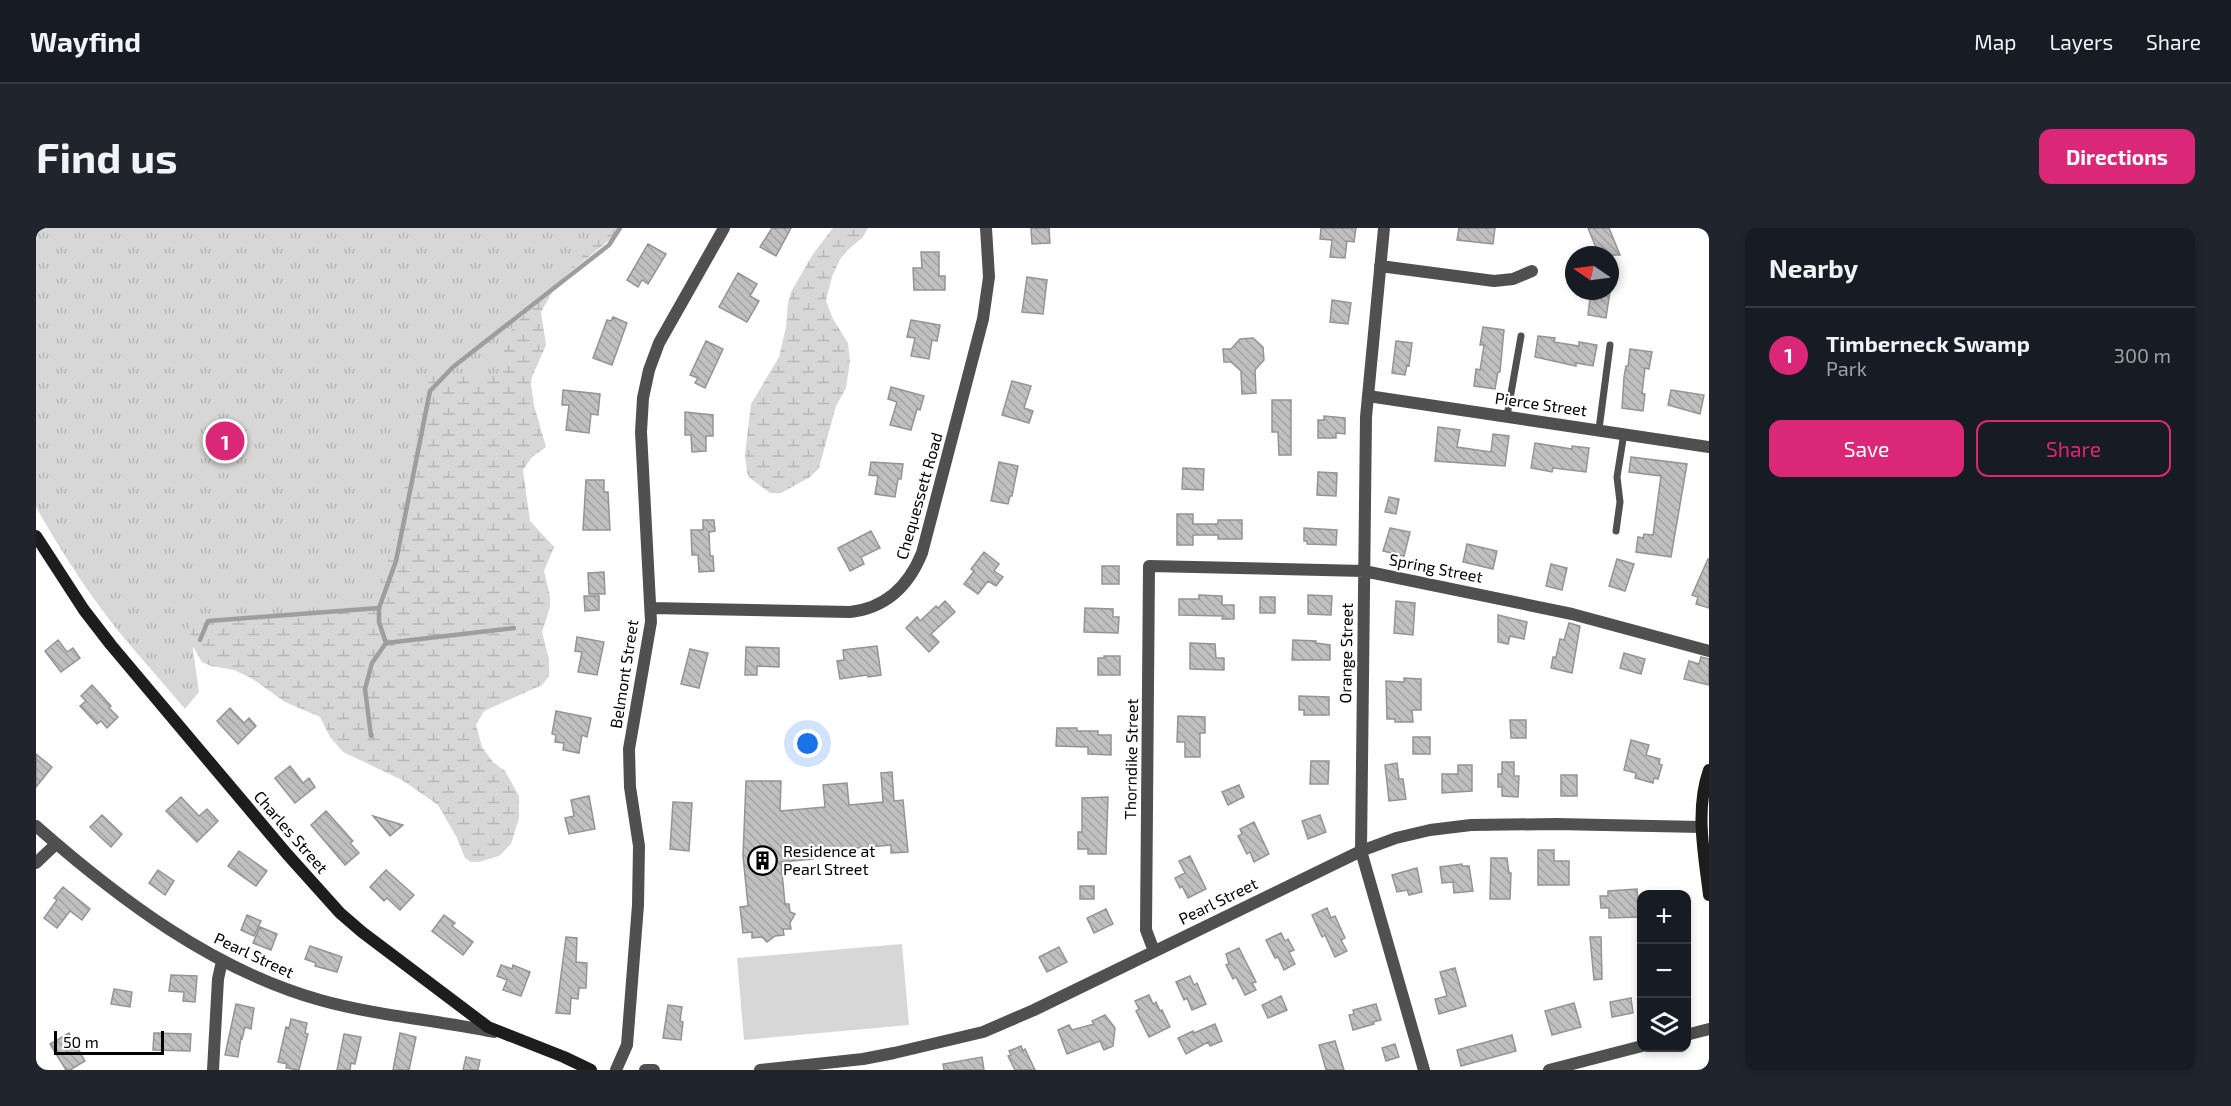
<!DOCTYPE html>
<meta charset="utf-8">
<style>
body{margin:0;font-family:"Exo 2",sans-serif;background:#20242c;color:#f1f3f6}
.controls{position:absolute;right:18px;bottom:18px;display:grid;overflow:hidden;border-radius:12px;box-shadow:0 3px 9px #0003}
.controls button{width:54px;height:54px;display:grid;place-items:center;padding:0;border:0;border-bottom:2px solid #363941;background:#171b24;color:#f1f3f6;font:30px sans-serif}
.compass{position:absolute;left:1529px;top:18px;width:54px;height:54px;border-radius:50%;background:#171b24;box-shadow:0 3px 9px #0003;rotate:283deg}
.scale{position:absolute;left:18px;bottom:15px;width:110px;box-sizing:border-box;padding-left:6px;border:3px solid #000;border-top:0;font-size:16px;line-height:21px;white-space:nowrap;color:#000;-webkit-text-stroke:4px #fff;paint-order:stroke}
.you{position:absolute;left:772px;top:516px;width:21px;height:21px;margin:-15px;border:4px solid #fff;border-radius:50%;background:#1a73e8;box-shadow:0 0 0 9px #1a73e833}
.badge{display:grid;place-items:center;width:39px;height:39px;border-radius:50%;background:#db2777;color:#fff;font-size:20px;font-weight:700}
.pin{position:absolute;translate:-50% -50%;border:3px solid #fff;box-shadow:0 2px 6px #0006}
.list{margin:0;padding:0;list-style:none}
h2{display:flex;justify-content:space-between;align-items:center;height:78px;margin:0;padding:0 24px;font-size:26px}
h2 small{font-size:20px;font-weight:400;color:#9ea1a6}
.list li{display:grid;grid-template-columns:39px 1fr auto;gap:18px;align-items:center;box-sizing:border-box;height:96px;padding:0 24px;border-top:2px solid #363941}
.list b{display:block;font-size:22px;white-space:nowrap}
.list p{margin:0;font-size:20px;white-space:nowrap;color:#9ea1a6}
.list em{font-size:20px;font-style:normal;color:#9ea1a6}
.actions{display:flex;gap:12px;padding:18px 24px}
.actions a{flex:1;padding:14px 0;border:2px solid #db2777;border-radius:12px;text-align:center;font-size:21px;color:#db2777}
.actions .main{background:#db2777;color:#fff}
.icon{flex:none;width:33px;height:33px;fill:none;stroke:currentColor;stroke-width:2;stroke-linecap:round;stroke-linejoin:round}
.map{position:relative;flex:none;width:1673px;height:842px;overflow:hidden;border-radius:12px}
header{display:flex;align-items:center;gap:36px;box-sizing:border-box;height:84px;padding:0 30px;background:#171b24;border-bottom:2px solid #363941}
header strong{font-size:28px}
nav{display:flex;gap:33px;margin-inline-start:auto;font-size:21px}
.intro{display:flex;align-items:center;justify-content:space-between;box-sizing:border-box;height:144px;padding:0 36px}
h1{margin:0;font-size:42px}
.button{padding:15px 27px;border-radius:12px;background:#db2777;color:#fff;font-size:21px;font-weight:700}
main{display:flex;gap:36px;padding:0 36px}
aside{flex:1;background:#171b24;border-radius:12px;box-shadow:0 3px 9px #0003}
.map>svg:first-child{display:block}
</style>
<header>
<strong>Wayfind</strong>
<nav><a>Map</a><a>Layers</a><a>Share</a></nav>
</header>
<div class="intro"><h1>Find us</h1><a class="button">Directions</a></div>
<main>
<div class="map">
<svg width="1673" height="842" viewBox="0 0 1673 842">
<defs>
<pattern id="wetland-marsh" width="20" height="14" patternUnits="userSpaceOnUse" patternTransform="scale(1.5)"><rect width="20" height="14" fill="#d7d7d7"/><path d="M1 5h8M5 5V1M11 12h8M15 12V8" fill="none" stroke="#b7b7b7"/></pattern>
<pattern id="park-tufts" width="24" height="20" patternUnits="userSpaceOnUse" patternTransform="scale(1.5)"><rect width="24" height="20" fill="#d7d7d7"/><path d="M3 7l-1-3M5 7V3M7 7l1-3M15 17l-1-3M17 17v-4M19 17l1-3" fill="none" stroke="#b7b7b7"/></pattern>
<pattern id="building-back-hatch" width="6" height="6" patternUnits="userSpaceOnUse" patternTransform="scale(1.5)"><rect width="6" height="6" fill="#c0c0c0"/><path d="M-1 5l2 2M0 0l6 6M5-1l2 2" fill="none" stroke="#a3a3a3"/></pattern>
</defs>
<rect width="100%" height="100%" fill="#fff"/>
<path fill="url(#wetland-marsh)" d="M0,0h584l-8,10 -49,40 -12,16 -10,18 5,33 -14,32 -1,8 3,20 12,42 -14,10 -9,13 7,51 24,26 -10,24 6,25v11l-8,25 7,27v17l-7,9 -58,26 -8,14 6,22 11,15 12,9 14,25v22l-8,26 -12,12 -20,6h-8l-6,-4 -8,-20 -19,-33 -36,-25 -59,-28 -13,-15 -10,-20 -35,-15 -34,-24 -17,-8 -23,-4 -9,-4 -8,-14 -5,-3z
M797,0h35l-5,9 -14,12 -9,10 -8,18 -5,19 -1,5 7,18 15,24 2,18 -4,27 -10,18 -17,62 -9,9 -29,16h-11l-20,-15 -3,-5 -2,-19 6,-50 28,-47 7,-30 2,-24 3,-11 22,-38z"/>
<path fill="url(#park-tufts)" d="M0,0h574l-98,100 -9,26v20l-53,2 -19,-7 -49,220 -2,19 -191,14 10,70 -14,17c-20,-24 -41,-47 -61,-71 -33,-40 -62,-85 -88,-131z"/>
<path fill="#d7d7d7" d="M866,716l7,81 -165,15 -7,-82z"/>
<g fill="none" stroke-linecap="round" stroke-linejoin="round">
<path stroke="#9e9e9e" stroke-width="4.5" d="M343,380v14l7,21 128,-15
M164,412l8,-19 171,-13 17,-47 34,-170 23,-24 156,-122 11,-17
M335,508l-6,-47 7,-26 14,-20"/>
</g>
<path fill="url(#building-back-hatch)" stroke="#949494" stroke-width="1.5" d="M736,0h19l-15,28 -16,-9z
M995,0h18l1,15 -18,1z
M1285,0h35l-2,14 -7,-1 -2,17 -15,-1 2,-17 -12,-1z
M1423,0h36l-2,16 -36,-4z
M1552,0h21l11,27h-21z
M612,16l18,10 -18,30 -6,-4 -4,7 -11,-7z
M885,24h18v24h6v14h-31l-1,-22h9z
M702,45l19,11 -7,12 9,5 -12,21 -28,-15z
M991,49l20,3 -4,34 -21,-2z
M1555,63h19l-4,27 -18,-3z
M1296,72l19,3 -3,21 -18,-2z
M577,89l14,6 -15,42 -19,-7 14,-38 4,1z
M875,92l29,5 -3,16 -5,-1 -3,19 -18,-3 4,-18 -8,-1z
M1447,99l21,3 -4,42h-2l-3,17 -21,-3 2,-17 4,1 4,-25h-4z
M1502,108l17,2 -1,4 25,4v-4l18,3 -4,21 -17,-3v3l-41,-9z
M1217,110l10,9 1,13 -9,10 1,23 -14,1 -1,-23 -10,-9h-7l-1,-13h8l9,-10z
M670,113l17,8 -18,39 -10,-5 3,-5 -8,-3z
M1360,113l16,2 -3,23 -2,-1 -2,10 -13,-2z
M1594,121l22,3 -3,17 -4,-1 -3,25 3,1 -2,17 -21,-3 2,-31 2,-11h2z
M976,153l19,5 -7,22 9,3 -4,12 -27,-8z
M855,159l33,9 -4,14 -3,-1 -6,21 -21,-5 7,-23 -9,-3z
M527,162l37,4 -2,21 -7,-1 -2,19 -23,-3 3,-25h-7z
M1635,162l33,5 -4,19 -32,-9z
M1236,172h19v55h-12l-1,-23h-6z
M649,184l28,3v21h-7v15l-14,1 -1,-17h-6z
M1288,188l21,2v16l-9,-1v5h-18v-18h6z
M1402,199l22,3 -3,17 34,5 2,-18 16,2 -4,30 -70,-5z
M1499,215l37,6v-3l17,2 -3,24 -33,-4 -1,4 -21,-4z
M1595,229l56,7 -16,93 -35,-5 2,-15 5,1 1,-4 9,1 8,-59 -32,-4z
M835,234l32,2 -2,15h-3l-3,18 -20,-3 3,-18 -9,-1z
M963,234l19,4 -6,30h-2l-2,8 -17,-3z
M1147,240l21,1 -1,21 -21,-1z
M1282,244l19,1 -1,23 -19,-1z
M550,252h18v12h4l2,38h-27z
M1353,269l10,2 -3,15 -11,-2z
M1141,286h16v10h25v-4h24v19h-24v-4h-25v10h-16z
M667,292h11l1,11 -6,1 1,24h3l1,15 -15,1 -1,-17h-6l-1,-25h12z
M1268,300l33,2 -1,15 -29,-1v-3h-3z
M1354,300l20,4 -6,24 -21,-5z
M835,303l9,17 -19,9 3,7 -14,7 -12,-23z
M1431,316l30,7 -4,18 -30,-7z
M948,324l15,12 -5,7 9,6 -7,9 -8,-5 -10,13 -14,-10 10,-13 -3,-2z
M1581,331l17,5 -9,27 -16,-5z
M1672,331h1v49l-13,-4 2,-7 -6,-2z
M1515,336l16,4 -5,22 -16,-4z
M1066,338h17v18h-17z
M568,344l1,22h-16l-1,-21z
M1163,367l23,1v9h12v14h-12l1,-3 -44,-1v-16h20z
M1272,367l24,1 -1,19 -23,-1z
M548,368h15v14l-14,1z
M1224,369h15v16h-15z
M909,373l10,11 -24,22 8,8 -10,10 -23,-24 11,-11 3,4 16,-15 2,2z
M1360,373l19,2 -2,32 -19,-2z
M1049,380l28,1v8h6l-1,16 -34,-1z
M1462,387l29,7 -3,17 -14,-3 -2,8 -10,-2z
M1533,395l11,3 -8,47 -21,-5 2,-11h3l4,-18 4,1z
M541,409l27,5 -7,33 -19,-3 4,-20 -7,-1z
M22,412l9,12 6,-4 7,10 -19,14 -16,-21z
M1257,412l23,1v2l14,2v15h-38z
M1154,415l25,1 1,14h8v12l-34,-1z
M841,418l4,29 -13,2 -1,-2 -27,4 -3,-18 7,-1 -1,-10z
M710,419l33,1v19l-22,-1v9h-12z
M654,421l18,4 -9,35 -18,-4z
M1588,425l21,6 -4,15 -21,-6z
M1068,428h16v19h-22v-17h6z
M1665,429l8,2v26l-25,-6 5,-18 10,3z
M1368,450l17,1v31h-9l1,12h-18v-3h-8l-1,-38 18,1z
M56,457l19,21 -2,2 9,9 -11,11 -6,-7 -4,3 -17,-18 6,-5 -5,-5z
M1263,468l30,1v18h-25v-5h-5z
M194,480l14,15 5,-5 7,8 -18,18 -21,-23z
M520,483l35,7 -4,19 -5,-2 -3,18 -16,-3 1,-7 -9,-1 1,-7 -4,-1z
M1142,488l27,1v16h-5v24h-15v-15h-8z
M1474,492h16v18h-15z
M1021,500h20v3h21v4h13v20l-23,-1v-7l-32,-1z
M1377,509h17v17h-17z
M1595,512l18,5 -3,10 14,4 -1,5 3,1 -4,14 -4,-1 -1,5 -18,-5 1,-5 -12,-3z
M0,526l16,13 -16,20z
M1275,533h18l-1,23h-18z
M1466,534h12v14h5l-1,21 -16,-1v-9h-4v-13h4z
M1361,535l2,16h4l3,20 -17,2 -4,-36z
M1422,537h14v26l-30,2v-19h16z
M254,538l13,17 6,-5 6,9 -20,16 -20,-25z
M856,544l2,29 9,-1 5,52 -17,1v-8l-78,7v7l-32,3 4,42h4l1,8 5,2 -5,9 1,6h-8l1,6 -9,1 -8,6 -5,-5 -10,1v-6l-9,1 -3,-26 8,-1 -5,-50 3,-75h35l-1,30 45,-4 -2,-22 24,-2 2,22 34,-3 -2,-29z
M1525,547h16v21h-16z
M1203,557l5,12 -16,8 -6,-13z
M553,568l6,33 -26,5 -4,-16 9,-2 -3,-16z
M145,569l18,19 8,-7 11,12 -21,21 -31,-31z
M1072,569l-2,57h-18v-5h-10v-17h4v-34z
M637,574l19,1 -3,48 -19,-2z
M290,583l27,30 -3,2 9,10 -14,12 -34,-40z
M66,587l20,19 -11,13 -21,-20z
M1284,587l6,17 -18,7 -6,-18z
M337,588l30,9 -13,11z
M1218,594l15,32 -15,8 -4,-10 -3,2 -9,-18 4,-2 -2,-5z
M1502,622h16v11h15v24h-31z
M203,623l28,20 -11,15 -28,-20z
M1154,628l16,33 -18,9 -6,-12 -2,2 -5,-10 10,-5 -6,-12z
M1455,630h16l2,15h2l-1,26h-20z
M1426,636v2h7l4,25 -19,2 -1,-11 -11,1 -2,-16z
M1381,640l5,24 -13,3 -2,-5 -10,2 -5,-17z
M122,642l16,11 -9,14 -16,-12z
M350,642l28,25 -14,15 -13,-12 -3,3 -14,-14z
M1044,658h14v13h-14z
M27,659l27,22 -8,11 -12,-9 -13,17 -13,-10 13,-18 -3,-2z
M1601,661l2,28 -30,1v-10h-8l-1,-12h8v-5z
M1291,680l4,10 4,-2 10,22 -4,2 6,11 -12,6 -10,-22 -3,2 -10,-22z
M1070,681l7,15 -19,9 -7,-15z
M211,687l14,6 -7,15 -13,-6z
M408,687l11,8 -3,3 21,16 -10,13 -31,-24z
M224,699l17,7 -6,16 -18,-7z
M1245,705l4,8 3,-2 6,11 -5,2 6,12 -11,6 -6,-13 -3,1 -9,-18z
M530,709l11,1 -1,24 11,1 -1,25h-7l-1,11 -7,-1 -1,16 -14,-1z
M1554,709h11l1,42 -8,1z
M274,718l32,11 -5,15 -22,-6 1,-3 -11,-4z
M1023,719l8,15 -20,10 -8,-15z
M1203,720l17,34 -4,1 4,7 -11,5 -9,-18 -3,2 -7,-14 3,-1 -3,-10z
M465,737l11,4 1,-4 17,7 -9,24 -18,-6 4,-10 -10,-4z
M1419,740l11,38 -27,8 -4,-15 12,-3 -7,-24z
M135,747l26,1 -2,26 -12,-1 1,-9 -15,-1z
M1154,748l4,9 3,-2 9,21 -14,6 -5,-12 -3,2 -8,-18z
M78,761l18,3 -2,15 -19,-3z
M1113,767l4,9 3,-2 4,9 2,-1 8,17 -21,10 -13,-26 3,-2 -4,-8z
M1245,768l6,14 -19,8 -6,-13z
M1595,770l2,15 -21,4 -2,-15z
M1538,775l7,24 -29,8 -7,-24z
M200,776l18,4 -3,21 -6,-2 -3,12 -1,-1 -3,19 -13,-2z
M1340,776l5,16 -8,2 1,2 -21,6 -4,-15 5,-1 -1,-4z
M632,777l14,2 -2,14 3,1 -2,18 -18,-2z
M1069,787l10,13 -2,18 -9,4 -4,-9 -33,13 -9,-24 11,-5 3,5 22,-6 -2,-3z
M255,791l16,4 -2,10 3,1 -9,36 -13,-2 1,-4 -9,-2 8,-35 3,1z
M1179,796l7,17 -12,5 -2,-4 -22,12 -8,-16 15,-7 1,2z
M33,805l16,28 -15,9h-4l-16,-26z
M118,805l37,1 -1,17 -37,-1z
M364,805l16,4 -7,33h-16z
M308,806l17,3 -6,27 -4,-1 -1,7h-13z
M1476,807l4,16 -55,15 -4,-16z
M1299,813l9,29h-18l-7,-25z
M1359,816l4,13 -13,4 -4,-13z
M985,818l2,5 2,-2 10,21h-20l-7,-14 3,-1 -2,-4z
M430,829l14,3 -2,10h-15z
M946,829l2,13h-40l-1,-6z"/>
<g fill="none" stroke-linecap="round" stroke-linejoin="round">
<path stroke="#505050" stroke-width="7" d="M1471,188l14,-80
M1563,201l11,-84
M1580,303l4,-29 -3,-25 7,-44"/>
<path stroke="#505050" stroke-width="12" d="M1348,0l-18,189 -5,434 63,219
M1344,38l114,15 19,-2 19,-8
M1332,168l341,51
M615,380l199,4c36,-4 59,-27 72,-59l61,-234 6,-42 -3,-49
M0,598c83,73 177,144 284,174 57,16 117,20 174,32
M0,635l20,-19
M1118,723l-8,-21 3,-364 215,5 208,43 137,37
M1650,807l23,-6
M177,842l5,-91 4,-18
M580,842l11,-25 11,-140 1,-59 -9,-59 -1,-38 22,-127 -10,-190 2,-34 6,-28 10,-27 65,-115
M609,842h9
M724,842l103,-11 31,-6 89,-21 51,-22 327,-159 35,-13 34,-8 41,-5 85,-1 145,3
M1513,842l93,-24"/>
<path stroke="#1d1d1d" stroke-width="12" d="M0,308l48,74 27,35 176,209 53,59 22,19 126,95 76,30 27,13
M1673,542c-14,40 -5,83 0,125"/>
</g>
<defs>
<symbol id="building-ring" viewBox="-11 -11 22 22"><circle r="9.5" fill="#fff" stroke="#000" stroke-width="1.5"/><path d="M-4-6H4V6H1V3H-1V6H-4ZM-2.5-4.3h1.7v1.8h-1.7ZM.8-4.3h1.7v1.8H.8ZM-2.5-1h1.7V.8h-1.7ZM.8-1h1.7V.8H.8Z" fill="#000"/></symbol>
</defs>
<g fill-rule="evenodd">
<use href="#building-ring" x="710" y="616" width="33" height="33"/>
</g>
<g text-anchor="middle" stroke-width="4.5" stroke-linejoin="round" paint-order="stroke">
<g font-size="16" fill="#000" stroke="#fff">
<text transform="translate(1505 176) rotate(8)" y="6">Pierce Street</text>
<text transform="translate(883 268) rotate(-74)" y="6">Chequessett Road</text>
<text transform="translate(1400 340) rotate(11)" y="6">Spring Street</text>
<text transform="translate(1310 425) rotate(-89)" y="6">Orange Street</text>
<text transform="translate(588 446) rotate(-81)" y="6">Belmont Street</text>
<text transform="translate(1095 531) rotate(-89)" y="6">Thorndike Street</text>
<text transform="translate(255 604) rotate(49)" y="6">Charles Street</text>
<text transform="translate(1182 673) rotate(-26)" y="6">Pearl Street</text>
<text transform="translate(218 727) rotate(25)" y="6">Pearl Street</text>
</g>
<g font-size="16" fill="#000" stroke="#fff" text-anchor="start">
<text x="747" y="629">Residence at<tspan x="747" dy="18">Pearl Street</tspan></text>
</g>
</g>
</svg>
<div class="controls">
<button>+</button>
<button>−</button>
<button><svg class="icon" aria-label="layers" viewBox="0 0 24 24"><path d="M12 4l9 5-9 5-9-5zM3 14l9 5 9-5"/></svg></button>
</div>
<svg class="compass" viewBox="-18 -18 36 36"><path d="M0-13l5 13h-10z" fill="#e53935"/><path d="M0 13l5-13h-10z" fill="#9ea1a6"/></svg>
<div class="scale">50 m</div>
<div class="you"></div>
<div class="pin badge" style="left:189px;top:213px">1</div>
</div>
<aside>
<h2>Nearby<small></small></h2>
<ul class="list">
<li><span class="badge">1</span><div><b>Timberneck Swamp</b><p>Park</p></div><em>300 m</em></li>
</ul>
<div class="actions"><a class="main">Save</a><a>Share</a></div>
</aside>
</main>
